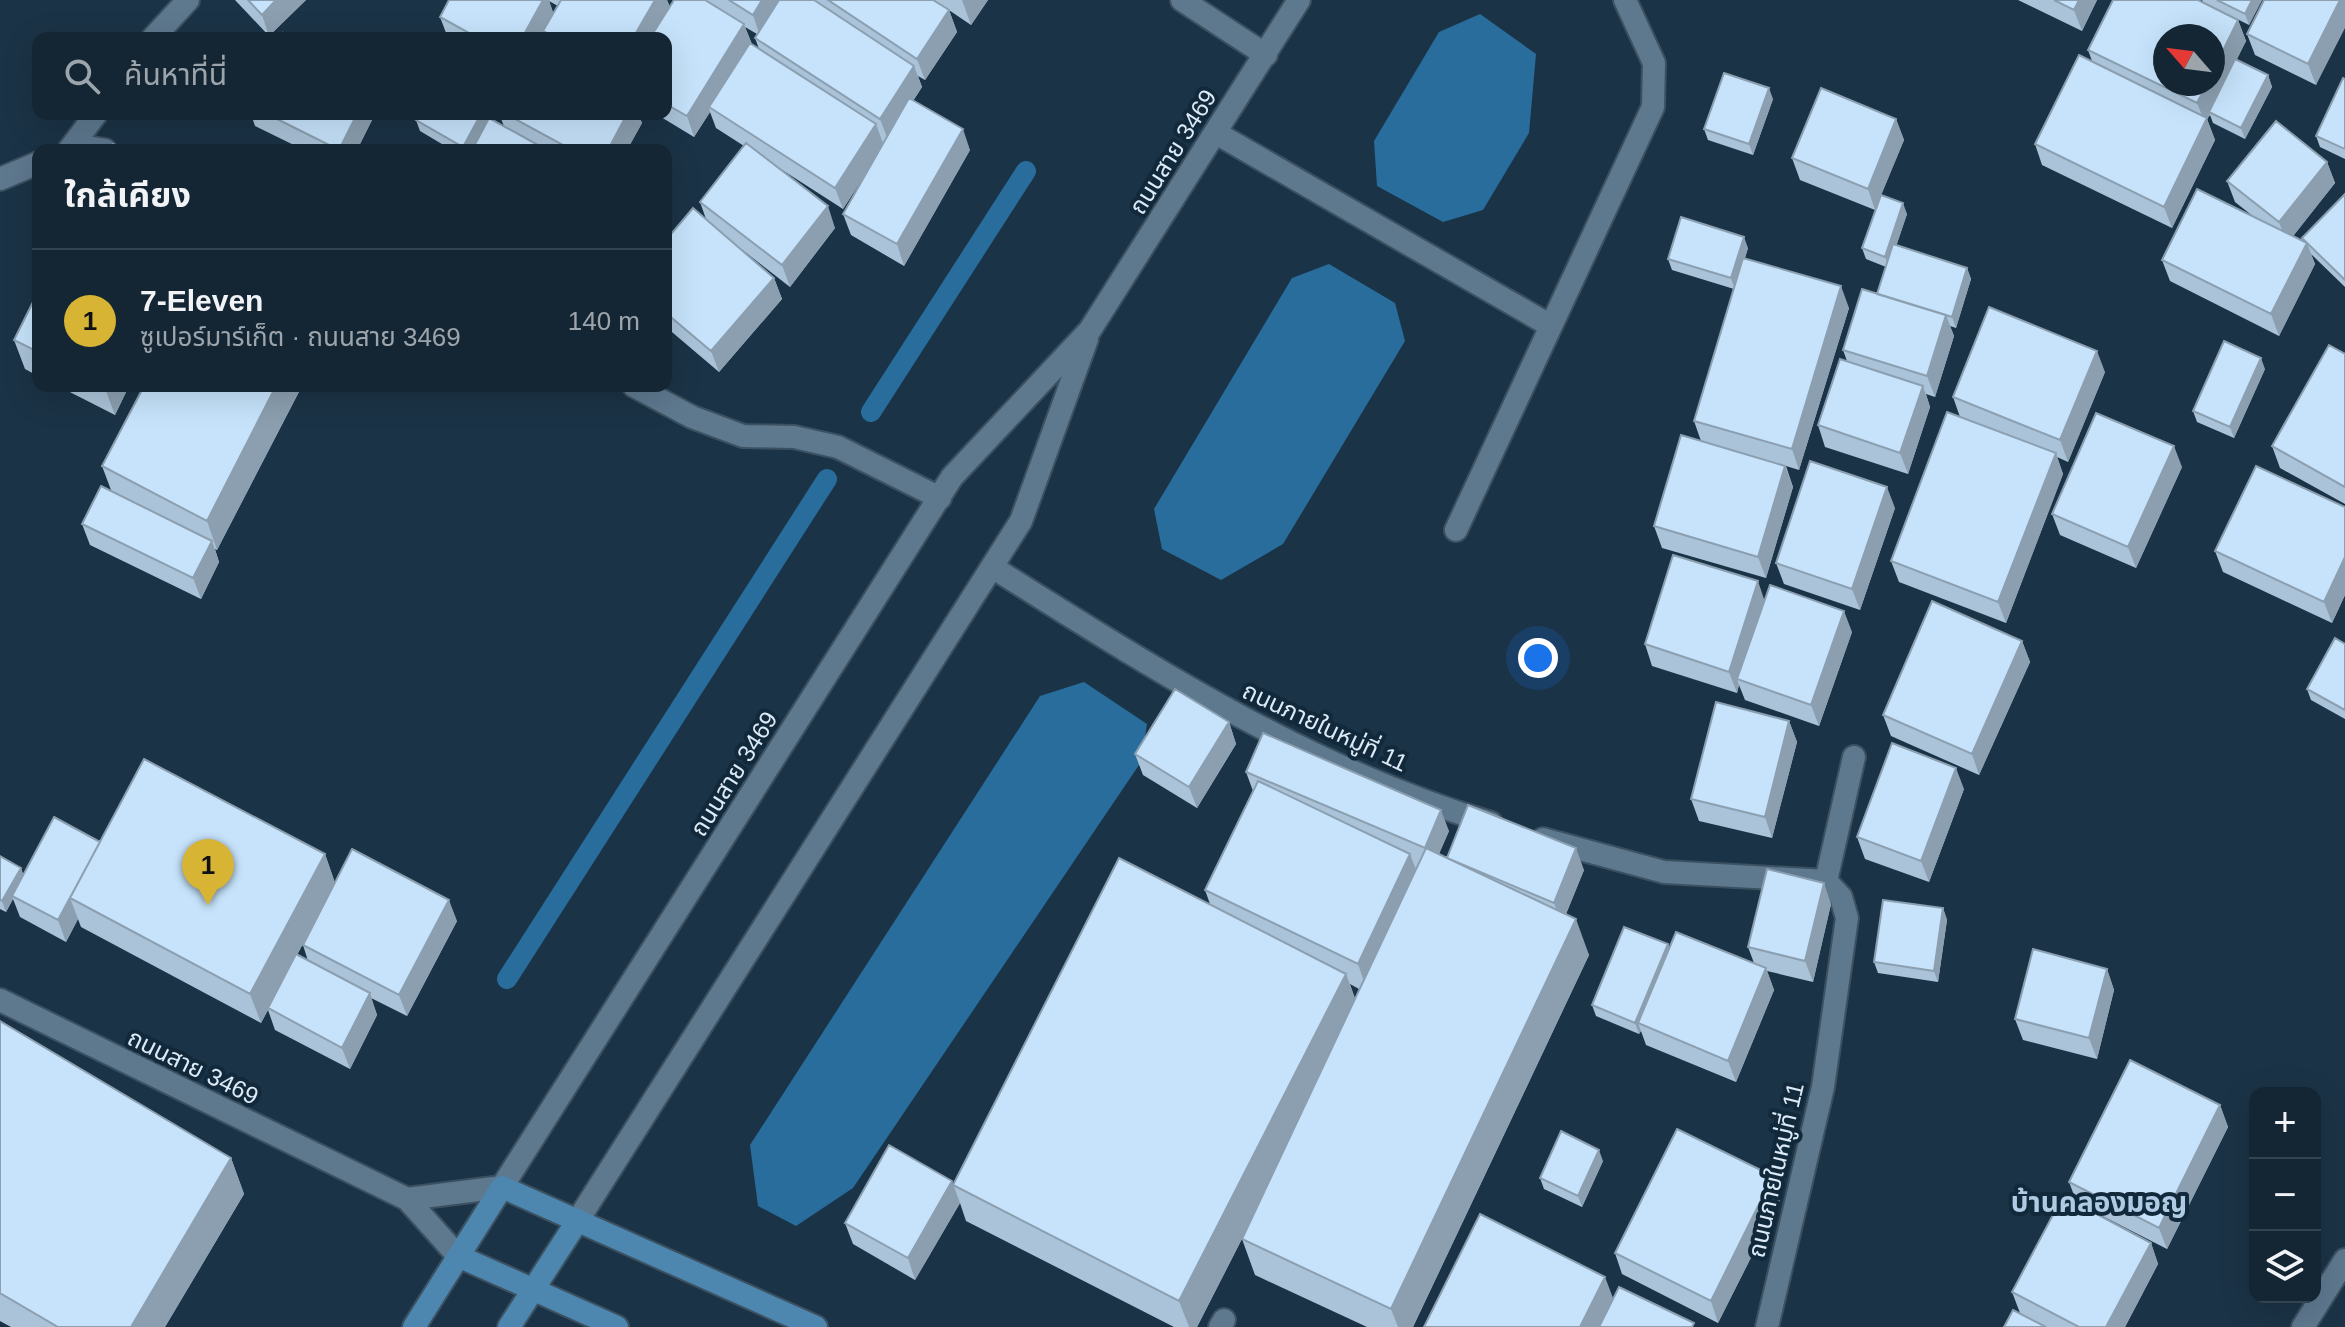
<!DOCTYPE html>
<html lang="th">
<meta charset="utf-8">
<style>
body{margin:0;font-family:Arial,"Noto Sans Thai",sans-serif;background:#213240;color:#f1f3f6}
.controls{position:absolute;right:24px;bottom:24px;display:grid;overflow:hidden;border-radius:16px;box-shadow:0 8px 32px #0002}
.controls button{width:72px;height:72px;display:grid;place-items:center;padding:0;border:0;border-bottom:2px solid #33434f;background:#142634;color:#f1f3f6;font:40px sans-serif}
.compass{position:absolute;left:2153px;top:24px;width:72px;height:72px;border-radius:50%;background:#142634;box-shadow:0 8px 32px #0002;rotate:298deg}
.you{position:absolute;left:1538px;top:658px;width:28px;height:28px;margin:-20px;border:6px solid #fff;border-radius:50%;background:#1a73e8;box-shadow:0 0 0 12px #1a73e833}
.badge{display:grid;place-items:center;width:52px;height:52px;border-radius:50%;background:#d7b434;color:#111;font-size:26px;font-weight:700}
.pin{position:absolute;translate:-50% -66px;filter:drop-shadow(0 2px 4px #0008)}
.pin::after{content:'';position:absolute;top:42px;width:28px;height:24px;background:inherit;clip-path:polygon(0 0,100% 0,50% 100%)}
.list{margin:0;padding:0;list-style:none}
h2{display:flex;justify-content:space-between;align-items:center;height:104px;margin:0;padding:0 32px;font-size:34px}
h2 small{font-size:26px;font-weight:400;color:#9da5ac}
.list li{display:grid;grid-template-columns:52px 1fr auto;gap:24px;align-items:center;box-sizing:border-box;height:144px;padding:0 32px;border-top:2px solid #33434f}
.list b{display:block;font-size:30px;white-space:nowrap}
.list p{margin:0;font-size:26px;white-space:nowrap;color:#9da5ac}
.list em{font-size:26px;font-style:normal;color:#9da5ac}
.icon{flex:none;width:44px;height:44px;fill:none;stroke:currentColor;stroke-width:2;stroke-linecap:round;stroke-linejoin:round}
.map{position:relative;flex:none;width:2345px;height:1327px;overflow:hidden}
.search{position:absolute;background:#142634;box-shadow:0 8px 32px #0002;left:32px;top:32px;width:640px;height:88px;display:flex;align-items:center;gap:20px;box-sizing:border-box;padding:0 28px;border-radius:16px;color:#9da5ac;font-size:30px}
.panel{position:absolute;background:#142634;box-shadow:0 8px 32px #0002;left:32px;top:144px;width:640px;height:248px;border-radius:16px}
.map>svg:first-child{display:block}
</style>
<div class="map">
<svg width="2345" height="1327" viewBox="0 0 2345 1327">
<rect width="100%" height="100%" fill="#1b3346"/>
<path fill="#296d9d" d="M1480,14l56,40 -7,79 -46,77 -40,12 -66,-36 -3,-45 65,-109z
M1329,264l66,39 10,38 -122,203 -62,36 -59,-31 -8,-40 138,-231z
M1084,682l63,42 -6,38 -288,426 -57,38 -38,-20 -8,-61 290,-449z"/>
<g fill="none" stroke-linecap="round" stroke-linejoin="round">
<path stroke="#296d9d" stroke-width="20" d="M871,412l155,-241
M507,979l320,-500"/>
<defs>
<path id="service" d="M1182,0l84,55
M1216,133l335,193
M1456,530l197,-423 1,-44 -29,-63
M1220,1327l4,-7
M2303,1327l42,-67"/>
<path id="minor" d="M153,38l35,-38
M69,150l27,-36
M72,150l13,-3 20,3
M0,179l38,-16
M634,386l58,31 51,19 51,1 44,10 102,51
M992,567c159,100 317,202 499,256
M1543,839l121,33 162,9 15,16 6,21 -24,169 -56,240
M1826,881l28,-124"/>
<path id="tertiary" d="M0,1000l407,199 51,57
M407,1199l95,-12 450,-710 138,-147 209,-330
M578,1220l443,-699 66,-182"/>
<path id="secondary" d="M458,1256l159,71
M414,1327l88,-140 314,140
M509,1327l69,-107"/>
</defs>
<use href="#service" stroke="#3b5161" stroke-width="26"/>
<use href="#minor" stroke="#3b5161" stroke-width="26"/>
<use href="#tertiary" stroke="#3b5161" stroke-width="26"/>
<use href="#secondary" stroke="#3b5161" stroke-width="26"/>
<use href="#service" stroke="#5e788e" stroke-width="22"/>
<use href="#minor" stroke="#5e788e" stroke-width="22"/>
<use href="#tertiary" stroke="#5e788e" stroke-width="22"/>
<use href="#secondary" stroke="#4d86ae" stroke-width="22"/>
</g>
<path fill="#aac3d8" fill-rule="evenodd" d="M235,0h71l-37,36z
M449,0h218l3,7 4,-7h259l16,10 8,22 -32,48 -7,-4 4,11 -9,14 57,49 -66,116 -53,-31 -8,-21 25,-44 -25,39 -67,-43 59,62 -45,59 -50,-39 34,30 8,21 -63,73 -53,-45v-87l40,-21 -6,-17 44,-56 -28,-18 -6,-16 -16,25 -38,-23h10v-76h-120l-2,-5 -3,5h-93l-8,-21zM549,1l9,5 -5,7zM745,27l12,7 -2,4 4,11 -7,-5z
M934,0h54l-17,25z
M2018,0h79l-15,31z
M2202,0h60l-13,25 -46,-23z
M2345,0l-29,85 -61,-30 -8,-21z
M2238,20l8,21 -10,19 32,15 4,12 -27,52 -32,-16 -3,-8 -3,4 8,21 -43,88 -130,-63 -7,-21 57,-83 -4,-11z
M2345,79v80l-25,-12 -4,-11z
M1773,99l-20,56 -45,-15 -4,-11z
M251,114h124l-18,36h-53l-49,-24z
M491,114l-20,36h-19l-32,-19 -4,-11z
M499,114h139l4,9 -15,27h-155l32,-24z
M1896,119l8,21 -23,55 26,19 -11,32 71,22 4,11 -15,49 -6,-2 4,10 -19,61 -9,-3 4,13 -22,67 -83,-27 -7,-22 29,-64 -4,-11 34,-56 9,-27 -20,-8 -4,-11 13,-38 -75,-30 -8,-22z
M2327,162l8,21 -42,53 10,5 -1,-3 43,-44v93l-34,-33 4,10 -36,72 -109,-55 -8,-21 92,-43 -19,-15 -8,-21z
M1748,248l-3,10 104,50 -50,162 -13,-4 7,21 -27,91 -104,-30 -8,-22 47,-85 -7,-20 40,-132 -62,-19 -4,-11z
M38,292v84l-13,-7 -11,-29z
M2345,354v150l-65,-36 -8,-22z
M2265,369l-31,69 -37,-16 -4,-11z
M2105,372l-37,90 -11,-5 6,17 -57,149 -107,-41 -8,-21 69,-144 -7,-20z
M58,386h71l-14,29z
M302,386l-85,164 -2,-1 4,13 -18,37 -111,-54 -8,-21 29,-34 -9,-24z
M2182,467l-46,101 -76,-33 -8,-21z
M2345,507v88l-13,28 -109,-51 -8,-21z
M1895,508l-35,102 -76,-26 -8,-21z
M1765,600l87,32 -33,94 -74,-26 -6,-15 -2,8 -85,-27 -7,-22z
M2022,641l8,21 -51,113 -88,-39 -8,-21z
M2345,644v75l-34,-19 -4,-11z
M1789,721l8,21 -25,96 -73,-17 -8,-22z
M1229,722l7,22 -39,64 -54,-33 -8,-21z
M1246,772l203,59 -10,23 8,4 137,12 -18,44 23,41 -176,372h-46l-112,-52 -13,-36 3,-6 -48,94h-23l-208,-106 -6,-18 -45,77 -62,-36 -8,-21 108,-39 257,-280 -5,-14 48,-99zM1350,984l9,5 -4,10z
M1964,789l-35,93 -64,-23 -8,-22z
M100,842l225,12 10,29 122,38 -50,95 -36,-18 6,17 -27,54 -75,-39 -7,-20 -7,13 -180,-96 -3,-8 -12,23 -46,-25 -7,-18 -7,13 -6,-3v-53l21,12 2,7zM314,923l-11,22 5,16 -11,-6z
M1831,904l-18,78 -46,-11 7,19 -38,92 -90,-37 -5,-14 -2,3 -43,-18 -4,-11 76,-61 1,4 85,15 -6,-16z
M1943,908l4,12 -9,62 -60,-9 -4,-11z
M2107,969l7,21 -17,69 -74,-19 -8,-21z
M0,1021l231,137 13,36 -79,133h-154l-11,-6z
M2220,1105l8,22 -61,122 -90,-46 -8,-21z
M1603,1161l-21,46 -38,-18 -4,-11z
M1773,1176l8,22 -63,125 -96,-49 -7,-21z
M2151,1243l7,21 -33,63h-121l16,-14 -8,-21z"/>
<path fill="#8b9fb0" d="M276,0h30l-37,36 -7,-21z
M543,0h6l5,15 -13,23h-19z
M655,0h12l3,8 -17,30h-20z
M762,0h22l-24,36 -7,-21z
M962,0h26l-17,25z
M2079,0h18l-15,31 -8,-21z
M2252,0h10l-13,25 -4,-11z
M2340,0h5v28l-29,57 -8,-21z
M949,10l8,22 -32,48 -8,-21z
M2238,20l8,21 -35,72 -2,-1 1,3 -3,4 8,21 -43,88 -8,-21 41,-84 -8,-20 10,-19h6v-13z
M744,24l8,21 -43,62 1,5 -16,25 -7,-21z
M914,66l8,21 -34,53 -8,-21z
M2268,75l4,12 -27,52 -4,-11z
M1769,88l4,11 -20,56 -4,-11z
M357,114h18l-18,36h-18z
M481,114h10l-20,36h-7l-1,-3z
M627,114h11l4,9 -15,27h-19z
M1896,119l8,21 -29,70 -7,-21z
M876,124l8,22 -41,63 -8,-21z
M963,129l7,21 -66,116 -7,-22z
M2327,162l8,21 -48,61 -8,-22z
M1903,203l4,11 -18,54 -4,-11z
M828,206l7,22 -45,59 -8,-22z
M1744,237l4,11 -13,42 -4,-12z
M2307,243l8,21 -36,72 -8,-22z
M1967,268l4,11 -15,49 -4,-11z
M774,278l8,21 -63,73 -8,-21z
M1841,286l8,22 -50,162 -7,-21z
M1946,315l8,21 -19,61 -8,-21z
M2097,351l8,21 -37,90 -8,-22z
M2261,358l4,11 -31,69 -4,-11z
M104,386h25l-14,29z
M276,386h26l-85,164 -10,-29z
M1923,386l7,21 -22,67 -8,-21z
M2174,446l8,21 -46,101 -8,-21z
M2056,453l7,21 -57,149 -8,-21z
M1785,466l8,21 -27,91 -8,-21z
M1887,487l8,21 -35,102 -8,-21z
M212,541l7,21 -18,37 -8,-21z
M2345,557v38l-13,28 -8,-21z
M1758,581l7,21 -28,77 2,6 -2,8 -8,-21z
M1844,611l8,21 -33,94 -8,-21z
M2022,641l8,21 -51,113 -7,-21z
M1789,721l8,21 -25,96 -7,-21z
M1229,722l7,22 -39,64 -8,-21z
M1956,768l8,21 -35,93 -8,-21z
M1441,810l8,21 -17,38 -7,-21z
M1576,848l8,22 -22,54 -8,-21z
M325,854l10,29 -74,140 -11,-29z
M1410,854l11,29 -53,110 -10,-29z
M21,868l4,11 -13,17 1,3 -7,13 -4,-11z
M1824,883l7,21 -18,78 -8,-21z
M70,898l8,21 -12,23 -8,-22z
M449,900l8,21 -50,95 -8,-21z
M1943,908l4,12 -9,62 -4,-11z
M1576,919l13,36 -176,372h-15l-7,-18z
M1668,944l4,11 -34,68 3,8 -2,3 -4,-11z
M1766,968l8,22 -38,92 -8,-21z
M2107,969l7,21 -17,69 -8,-21z
M1346,974l13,35 -162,318h-8l-10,-26z
M370,993l7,22 -27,54 -8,-21z
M2220,1105l8,22 -61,122 -8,-21z
M1599,1150l4,11 -21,46 -4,-11z
M231,1158l13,36 -79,133h-34z
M1773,1176l8,22 -63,125 -7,-22z
M952,1181l8,22 -45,77 -7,-22z
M2151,1243l7,21 -33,63h-19z
M1605,1277l8,21 -14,29h-19z"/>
<path fill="#c6e3fb" stroke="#8b9fb0" stroke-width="2" d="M248,0h28l-14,15z
M449,0h94l-21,38h-44l-38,-21z
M561,0h94l-22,38h-77l-13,-7z
M674,0h31l39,24 -57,92 -21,-12v-66h-16z
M729,0h33l-9,15z
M779,0h35l100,66 -34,53 -125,-81z
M828,0h105l16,10 -32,49z
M2054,0h25l-5,10z
M2113,0h85l40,20 -25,51v-35h-48v48h42l-10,19 -109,-53z
M2217,0h35l-7,14z
M2264,0h76l-32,64 -61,-30z
M283,33l10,5h-12z
M750,43l126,81 -41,64 -126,-81z
M2079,55l128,63 -43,89 -129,-63z
M2235,59l33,16 -27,53 -32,-16z
M1724,73l45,15 -20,56 -45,-15z
M2343,78l2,1v70l-29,-13z
M1821,88l75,31 -28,70 -76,-31z
M909,98l54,31 -66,115 -54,-30z
M267,114h90l-18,36z
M419,114h62l-18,33 -47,-27z
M506,114h121l-19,36h-36z
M489,118l58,32h-75z
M2276,121l51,41 -48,60 -52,-41z
M746,143l82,63 -46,59 -82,-63z
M113,144l12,6h-15z
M2197,189l110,54 -36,71 -109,-54z
M2345,194v86l-43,-42z
M1881,195l22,8 -18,54 -23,-9z
M693,208l81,70 -63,73 -45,-38v-73z
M1681,217l63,20 -13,41 -63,-19z
M1893,244l74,24 -15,49 -75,-23z
M1743,258l98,28 -49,163 -98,-28z
M1862,289l84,26 -19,61 -84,-26z
M38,292v60l-24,-12z
M1989,307l108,44 -37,89 -107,-43z
M2224,341l37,17 -31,69 -37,-16z
M2329,345l16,9v133l-73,-41z
M1840,359l83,27 -23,67 -82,-28z
M144,386h132l-69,135 -105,-55z
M1947,412l109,41 -58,149 -107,-41z
M2096,413l78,33 -46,101 -76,-33z
M1681,435l104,31 -27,91 -104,-31z
M1810,461l77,26 -35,102 -76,-26z
M2256,466l89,41v50l-21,45 -109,-51z
M101,486l111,55 -19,37 -111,-54z
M1673,555l85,26 -29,91 -84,-28z
M1770,585l74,26 -33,94 -74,-26z
M1932,601l90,40 -50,113 -89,-39z
M2335,638l10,6v66l-38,-21z
M1175,689l54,33 -40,65 -54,-33z
M1716,702l73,19 -24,96 -74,-18z
M1263,733l178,77 -16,38 -179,-76z
M1892,743l64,25 -35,93 -64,-24z
M144,759l181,95 -75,140 -180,-96z
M1258,781l152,73 -52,110 -153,-74z
M1468,805l108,43 -22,55 -107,-45z
M54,817l46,25 -42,78 -46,-24z
M1426,848l150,71 -185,390 -149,-70z
M352,849l97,51 -50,95 -96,-50z
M0,856l21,12 -19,33 -2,-1z
M1119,858l227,116 -167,327 -226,-116z
M1767,869l57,14 -19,78 -57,-14z
M1883,900l60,8 -9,63 -60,-9z
M1624,927l44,17 -33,79 -43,-18z
M1676,932l90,36 -38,93 -90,-38z
M2033,949l74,20 -18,69 -74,-19z
M296,954l74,39 -28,55 -74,-40z
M0,1021l231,137 -100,169h-73l-58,-34z
M2130,1060l90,45 -61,123 -90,-46z
M1677,1129l96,47 -62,125 -96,-48z
M1561,1131l38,19 -21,46 -38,-18z
M889,1145l63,36 -44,77 -63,-35z
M2063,1196l88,47 -45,84h-27l-67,-35z
M1480,1214l125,63 -25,50h-156z
M1619,1287l75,36 -2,4h-93z
M2013,1310l33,17h-42z"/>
<g text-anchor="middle" stroke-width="8" stroke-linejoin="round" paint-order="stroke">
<g font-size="24" fill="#dcebf7" stroke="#11293b">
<text transform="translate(1173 152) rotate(-58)" y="8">ถนนสาย 3469</text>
<text transform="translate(1325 727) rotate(25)" y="8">ถนนภายในหมู่ที่ 11</text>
<text transform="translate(734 774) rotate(-58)" y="8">ถนนสาย 3469</text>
<text transform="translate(193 1067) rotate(26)" y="8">ถนนสาย 3469</text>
<text transform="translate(1776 1170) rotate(-77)" y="8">ถนนภายในหมู่ที่ 11</text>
</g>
<g font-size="28" font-weight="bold" fill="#aecbe3" stroke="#11293b">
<text x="2099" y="1212">บ้านคลองมอญ</text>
</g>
</g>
</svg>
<div class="controls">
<button>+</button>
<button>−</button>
<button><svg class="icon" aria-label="layers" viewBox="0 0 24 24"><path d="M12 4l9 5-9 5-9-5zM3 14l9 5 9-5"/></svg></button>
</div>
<svg class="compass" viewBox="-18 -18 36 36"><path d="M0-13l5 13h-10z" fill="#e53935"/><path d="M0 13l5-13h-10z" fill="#9da5ac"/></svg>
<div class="you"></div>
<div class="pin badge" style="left:208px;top:905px">1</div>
<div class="search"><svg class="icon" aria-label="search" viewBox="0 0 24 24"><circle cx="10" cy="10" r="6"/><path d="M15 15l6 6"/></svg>ค้นหาที่นี่</div>
<section class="panel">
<h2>ใกล้เคียง<small></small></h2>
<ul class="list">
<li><span class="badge">1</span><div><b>7-Eleven</b><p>ซูเปอร์มาร์เก็ต · ถนนสาย 3469</p></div><em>140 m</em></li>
</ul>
</section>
</div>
